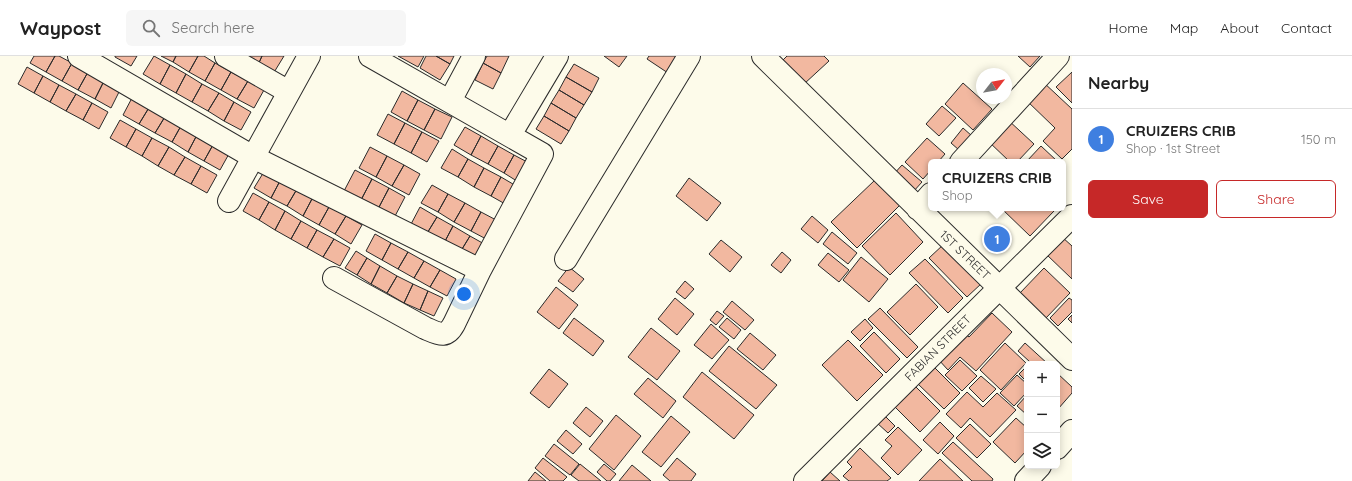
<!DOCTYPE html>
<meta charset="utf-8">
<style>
body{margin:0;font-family:Quicksand,sans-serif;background:#f6f6f6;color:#222}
.controls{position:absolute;right:12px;bottom:12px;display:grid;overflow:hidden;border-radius:6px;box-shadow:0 2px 10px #0003}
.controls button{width:36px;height:36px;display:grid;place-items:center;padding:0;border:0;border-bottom:1px solid #e0e0e0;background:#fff;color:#222;font:20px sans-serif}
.compass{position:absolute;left:976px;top:12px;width:36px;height:36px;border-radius:50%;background:#fff;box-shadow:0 2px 10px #0003;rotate:59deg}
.you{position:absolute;left:464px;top:238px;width:14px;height:14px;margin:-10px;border:3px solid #fff;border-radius:50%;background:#1a73e8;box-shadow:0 0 0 6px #1a73e833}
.badge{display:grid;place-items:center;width:26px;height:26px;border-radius:50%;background:#c62828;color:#fff;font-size:13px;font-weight:700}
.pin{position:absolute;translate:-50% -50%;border:2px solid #fff;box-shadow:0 1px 4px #0006}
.popup{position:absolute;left:928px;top:103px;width:138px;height:52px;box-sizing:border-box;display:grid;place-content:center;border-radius:6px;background:#fff;filter:drop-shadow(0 1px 3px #0005);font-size:13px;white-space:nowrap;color:#767676}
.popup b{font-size:15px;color:#222}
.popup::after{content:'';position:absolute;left:50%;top:100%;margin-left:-8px;border:8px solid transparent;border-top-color:#fff}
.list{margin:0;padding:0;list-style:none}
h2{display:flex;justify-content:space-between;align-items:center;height:52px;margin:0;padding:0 16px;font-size:17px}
h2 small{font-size:13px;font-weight:400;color:#767676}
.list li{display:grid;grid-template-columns:26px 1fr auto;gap:12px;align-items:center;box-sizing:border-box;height:60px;padding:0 16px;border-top:1px solid #e0e0e0}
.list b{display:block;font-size:15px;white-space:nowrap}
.list p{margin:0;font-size:13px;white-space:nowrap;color:#767676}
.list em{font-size:13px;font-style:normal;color:#767676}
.actions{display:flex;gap:8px;padding:12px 16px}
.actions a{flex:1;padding:9px 0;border:1px solid #c62828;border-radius:6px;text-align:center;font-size:14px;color:#c62828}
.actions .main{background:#c62828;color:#fff}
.icon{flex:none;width:22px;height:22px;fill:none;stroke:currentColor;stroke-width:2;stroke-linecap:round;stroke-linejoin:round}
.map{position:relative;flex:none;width:1072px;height:425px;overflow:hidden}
header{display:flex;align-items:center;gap:24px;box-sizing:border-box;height:56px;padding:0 20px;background:#fff;border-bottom:1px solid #e0e0e0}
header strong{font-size:19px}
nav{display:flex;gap:22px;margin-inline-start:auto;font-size:14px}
.search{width:280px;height:36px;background:#f6f6f6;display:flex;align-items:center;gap:10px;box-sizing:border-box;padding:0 14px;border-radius:6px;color:#767676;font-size:15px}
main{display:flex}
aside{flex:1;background:#fff}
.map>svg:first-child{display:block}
</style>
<header>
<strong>Waypost</strong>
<div class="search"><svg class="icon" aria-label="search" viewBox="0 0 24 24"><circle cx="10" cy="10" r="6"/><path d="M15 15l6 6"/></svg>Search here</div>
<nav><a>Home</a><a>Map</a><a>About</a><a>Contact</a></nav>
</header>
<main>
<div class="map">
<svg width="1072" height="425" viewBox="0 0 1072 425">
<rect width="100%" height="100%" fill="#fdfbea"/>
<path fill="#f2b8a0" stroke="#2b2b2b" d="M34,0h21l-9,16 -16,-9z
M55,0h4l13,7 -10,18 -16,-9z
M115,0h22l-6,10 -16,-9z
M154,0l16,9 -10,19 -17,-10z
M161,0h15l-3,6z
M176,0h22l-9,16 -16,-10z
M198,0h6l11,7 -10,18 -16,-9z
M243,0h19l-4,9z
M262,0h22l-11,18 -15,-9z
M398,0h26l-6,11z
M426,0h10l14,8 -10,16 -20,-12z
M436,0h18l-4,8z
M487,0h22l-8,17 -18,-10z
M604,0h23l-8,11z
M649,0h34l-12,19 -24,-16z
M787,0h37l5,5 -25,23 -21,-24z
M1018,0h22l-10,11z
M72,7l16,9 -10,18 -16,-9z
M215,7l16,9 -10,18 -16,-9z
M483,7l18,10 -8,16 -18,-9z
M574,8l25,14 -7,14 -26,-15z
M170,9l16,9 -10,19 -16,-9z
M27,11l16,9 -9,17 -16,-9z
M88,16l16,9 -9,18 -17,-9z
M231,16l17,9 -11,18 -16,-9z
M1072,16v31l-16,-16z
M186,18l16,10 -10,18 -16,-9z
M43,20l16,9 -9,17 -16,-9z
M566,21l26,15 -8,13 -25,-15z
M104,25l16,9 -9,18 -16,-9z
M248,25l16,9 -10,18 -17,-9z
M1042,25l30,28v40l-10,10 -19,-18 12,-13 -30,-29z
M963,27l29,26 -19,21 -28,-26z
M202,28l17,9 -11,18 -16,-9z
M59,29l17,9 -10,17 -16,-9z
M559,34l25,15 -8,13 -25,-15z
M402,35l16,9 -11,21 -16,-9z
M219,37l15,9 -10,19 -16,-10z
M76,38l16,9 -9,17 -17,-9z
M133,40l17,10 -11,18 -16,-9z
M418,44l17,9 -11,21 -17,-9z
M234,46l17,10 -10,18 -17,-9z
M92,47l16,9 -9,17 -16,-9z
M551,47l25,15 -7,13 -25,-15z
M150,50l16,9 -11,18 -16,-9z
M942,50l14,12 -17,18 -13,-12z
M435,53l17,8 -11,22 -17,-9z
M388,58l17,9 -11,21 -17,-9z
M166,59l16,9 -10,18 -17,-9z
M544,60l25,15 -8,13 -25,-15z
M1007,63l27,25 -17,18h-7l-23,-22z
M120,64l16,9 -10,18 -16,-9z
M405,67l17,9 -11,21 -17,-9z
M182,68l16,9 -10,19 -16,-10z
M465,71l16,9 -10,19 -17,-10z
M963,72l9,8 -13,14 -8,-7z
M136,73l16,9 -10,18 -16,-9z
M422,76l17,9 -12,21 -16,-9z
M198,77l16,10 -10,18 -16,-9z
M481,80l17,10 -10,18 -17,-9z
M152,82l17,9 -11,19 -16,-10z
M927,82l18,16 -7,8h-7v8l-8,9 -18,-17z
M214,87l16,9 -10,18 -16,-9z
M498,90l16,9 -10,18 -16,-9z
M1041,90l16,15 -1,1h-30z
M169,91l16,10 -11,18 -16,-9z
M370,91l17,9 -11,21 -17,-9z
M452,93l16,10 -10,18 -17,-9z
M514,99l17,9 -11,19 -16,-10z
M387,100l17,9 -12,21 -16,-9z
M185,101l16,9 -10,18 -17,-9z
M468,103l16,9 -10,19 -16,-10z
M404,109l16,9 -11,21 -17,-9z
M902,109l20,17 -9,10 -20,-17z
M201,110l16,9 -10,18 -16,-9z
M484,112l17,9 -10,19 -17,-9z
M265,114l16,9 -10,19 -17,-10z
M355,114l17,9 -11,21 -17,-9z
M501,121l17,10 -11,18 -16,-9z
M689,122l32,25 -14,18 -31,-25z
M281,123l16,10 -10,17 -16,-8z
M372,123l17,9 -11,21 -17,-9z
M875,124l25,25 -43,43 -26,-26z
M432,129l16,9 -10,18 -17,-9z
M389,132l16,9 -11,21 -16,-9z
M297,133l16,8 -10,19 -16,-10z
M253,137l16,9 -10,18 -16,-9z
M448,138l17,9 -11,19 -16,-10z
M313,141l16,10 -10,18 -16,-9z
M269,146l16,9 -10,19 -16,-10z
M465,147l16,9 -10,19 -17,-9z
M329,151l17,9 -11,18 -16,-9z
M420,151l17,10 -11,18 -16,-9z
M1001,152h50l3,3 -24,25z
M285,155l16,10 -10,18 -16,-9z
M481,156l17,9 -10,19 -17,-9z
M896,157l27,29 -33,33 -28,-29z
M346,160l16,9 -11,19 -16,-10z
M812,160l16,14 -10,13 -17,-14z
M437,161l16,9 -10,19 -17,-10z
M301,165l16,9 -10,18 -16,-9z
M453,170l17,10 -11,18 -16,-9z
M317,174l17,9 -11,18 -16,-9z
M832,176l25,21 -9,11 -25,-20z
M375,178l16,9 -9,17 -16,-9z
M470,180l16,9 -10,18 -17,-9z
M1062,181l10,9v33l-26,-25z
M334,183l16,9 -10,18 -17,-9z
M721,184l21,17 -12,15 -21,-18z
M391,187l17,9 -10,17 -16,-9z
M944,188l38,39 -15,14 -38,-39z
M356,195l11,7 -10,17 -12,-7z
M408,196l16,9 -10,17 -16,-9z
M782,196l9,8 -10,13 -10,-8z
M828,197l21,17 -10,12 -21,-17z
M861,201l27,22 -19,23 -26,-22z
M367,202l13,8 -9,18 -14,-9z
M925,203l38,39 -15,15 -39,-40z
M424,205l16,9 -10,17 -16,-9z
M380,210l17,10 -10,17 -16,-9z
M569,211l15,12 -11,13 -15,-11z
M1044,212l26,25 -25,26 -26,-25z
M440,214l16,9 -9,17 -17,-9z
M397,220l16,8 -9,19 -17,-10z
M685,225l9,8 -9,10 -9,-7z
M413,228l15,7 -8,19 -16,-7z
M916,228l22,23 -28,28 -23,-23z
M556,231l22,18 -19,24 -22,-17z
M428,235l15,7 -9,18 -14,-6z
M675,242l19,16 -17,21 -19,-16z
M1069,242l3,2v12l-14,14 -8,-8z
M732,245l22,19 -9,10 -22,-18z
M880,252l38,39 -11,11 -39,-39z
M717,255l7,5 -8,9 -6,-5z
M992,257l20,19 -36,39 -16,-14 -12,13 -10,-11 25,-27 6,5z
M1072,259v8l-4,-4z
M574,262l30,23 -11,15 -30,-23z
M727,262l14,12 -7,9 -15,-12z
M865,263l8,9 -13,13 -9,-9z
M711,268l18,16 -17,19 -18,-14z
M651,272l29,23 -23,29 -29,-23z
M874,276l26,27 -14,14 -26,-27z
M750,277l26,22 -13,15 -26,-21z
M848,284l35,35 -26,26 -35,-36z
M1005,287l21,20 -25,27 -21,-20z
M1025,287l23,21h-19l1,-2 -12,-11z
M729,290l48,39 -21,24 -47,-38z
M960,304l17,16 -15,15 -17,-16z
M933,310l27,27 -16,16 -27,-26z
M1027,310v16l-8,-8z
M549,313l19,15 -19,24 -19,-15z
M702,316l52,43 -20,24 -51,-42z
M1057,317l15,14v6l-14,16z
M1017,319l10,9v8l-13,14 -14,-13z
M981,320l15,13 -13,13 -14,-14z
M648,322l28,23 -13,17 -29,-24z
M915,330l25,25 -20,21 -25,-25z
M967,336l16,15 14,-14 19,17 -26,27 -20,-19 -9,10 -15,-14z
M1027,339v20l-10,-9z
M586,351l17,14 -13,16 -17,-14z
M616,359l25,21 -27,34 -25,-21z
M884,359l11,11 -7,7 -12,-11z
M671,360l19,16 -29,35 -19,-15z
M1016,362l11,10v22l-12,13 -22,-21z
M940,366l14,14 -16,18 -15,-14z
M970,368l21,20 -14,14 -21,-20z
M898,371l24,23 -24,25 -17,-17 11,-12 -7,-6z
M566,374l16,14 -9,10 -16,-13z
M953,386l40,37 -1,2h-20l-30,-28z
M554,388l25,20 -9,11 -25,-19z
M860,392l31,30 -4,3h-38l-6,-5 9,-9 -5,-5z
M543,402l24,19 -4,4h-13l-15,-13z
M677,402l19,16 -5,7h-21l-7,-6z
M940,403l23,22h-44z
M580,408l21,17h-22l-8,-6z
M604,408l12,10 -6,7h-3l-10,-9z
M632,409l19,16h-32z
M535,416l11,9h-18z
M830,416l10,9h-18z"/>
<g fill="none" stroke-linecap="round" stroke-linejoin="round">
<defs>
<path id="minor" d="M79,0l174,101 227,113 62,-116 -172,-98
M226,0l63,36
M763,0l309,303
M450,45l24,-45
M510,79l47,-79
M961,106l97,-106
M229,145l80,-145
M918,153l13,-15
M566,203l123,-203
M334,222l91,50c14,6 21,11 29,-4l26,-54
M1057,392l15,-17
M805,425l267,-265
M1026,425l14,-15"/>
</defs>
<use href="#minor" stroke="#2b2b2b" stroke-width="24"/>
<use href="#minor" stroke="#fdfbea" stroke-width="22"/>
</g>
<g text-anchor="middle" stroke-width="3" stroke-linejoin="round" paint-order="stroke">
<g font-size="12" fill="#2b2b2b" stroke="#fdfbea">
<text transform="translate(965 199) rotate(44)" y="4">1ST STREET</text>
<text transform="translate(938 292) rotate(-45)" y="4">FABIAN STREET</text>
</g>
</g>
</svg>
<div class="controls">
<button>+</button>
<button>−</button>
<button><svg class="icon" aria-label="layers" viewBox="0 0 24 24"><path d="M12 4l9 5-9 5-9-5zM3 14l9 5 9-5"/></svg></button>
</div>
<svg class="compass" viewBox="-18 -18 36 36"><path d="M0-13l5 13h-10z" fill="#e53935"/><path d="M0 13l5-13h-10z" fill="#767676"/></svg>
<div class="you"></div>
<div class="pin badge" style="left:997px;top:183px;background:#3f7fe0">1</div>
<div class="popup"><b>CRUIZERS CRIB</b>Shop</div>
</div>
<aside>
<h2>Nearby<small></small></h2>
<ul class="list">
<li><span class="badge" style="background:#3f7fe0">1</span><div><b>CRUIZERS CRIB</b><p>Shop · 1st Street</p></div><em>150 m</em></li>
</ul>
<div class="actions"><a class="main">Save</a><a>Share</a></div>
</aside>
</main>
